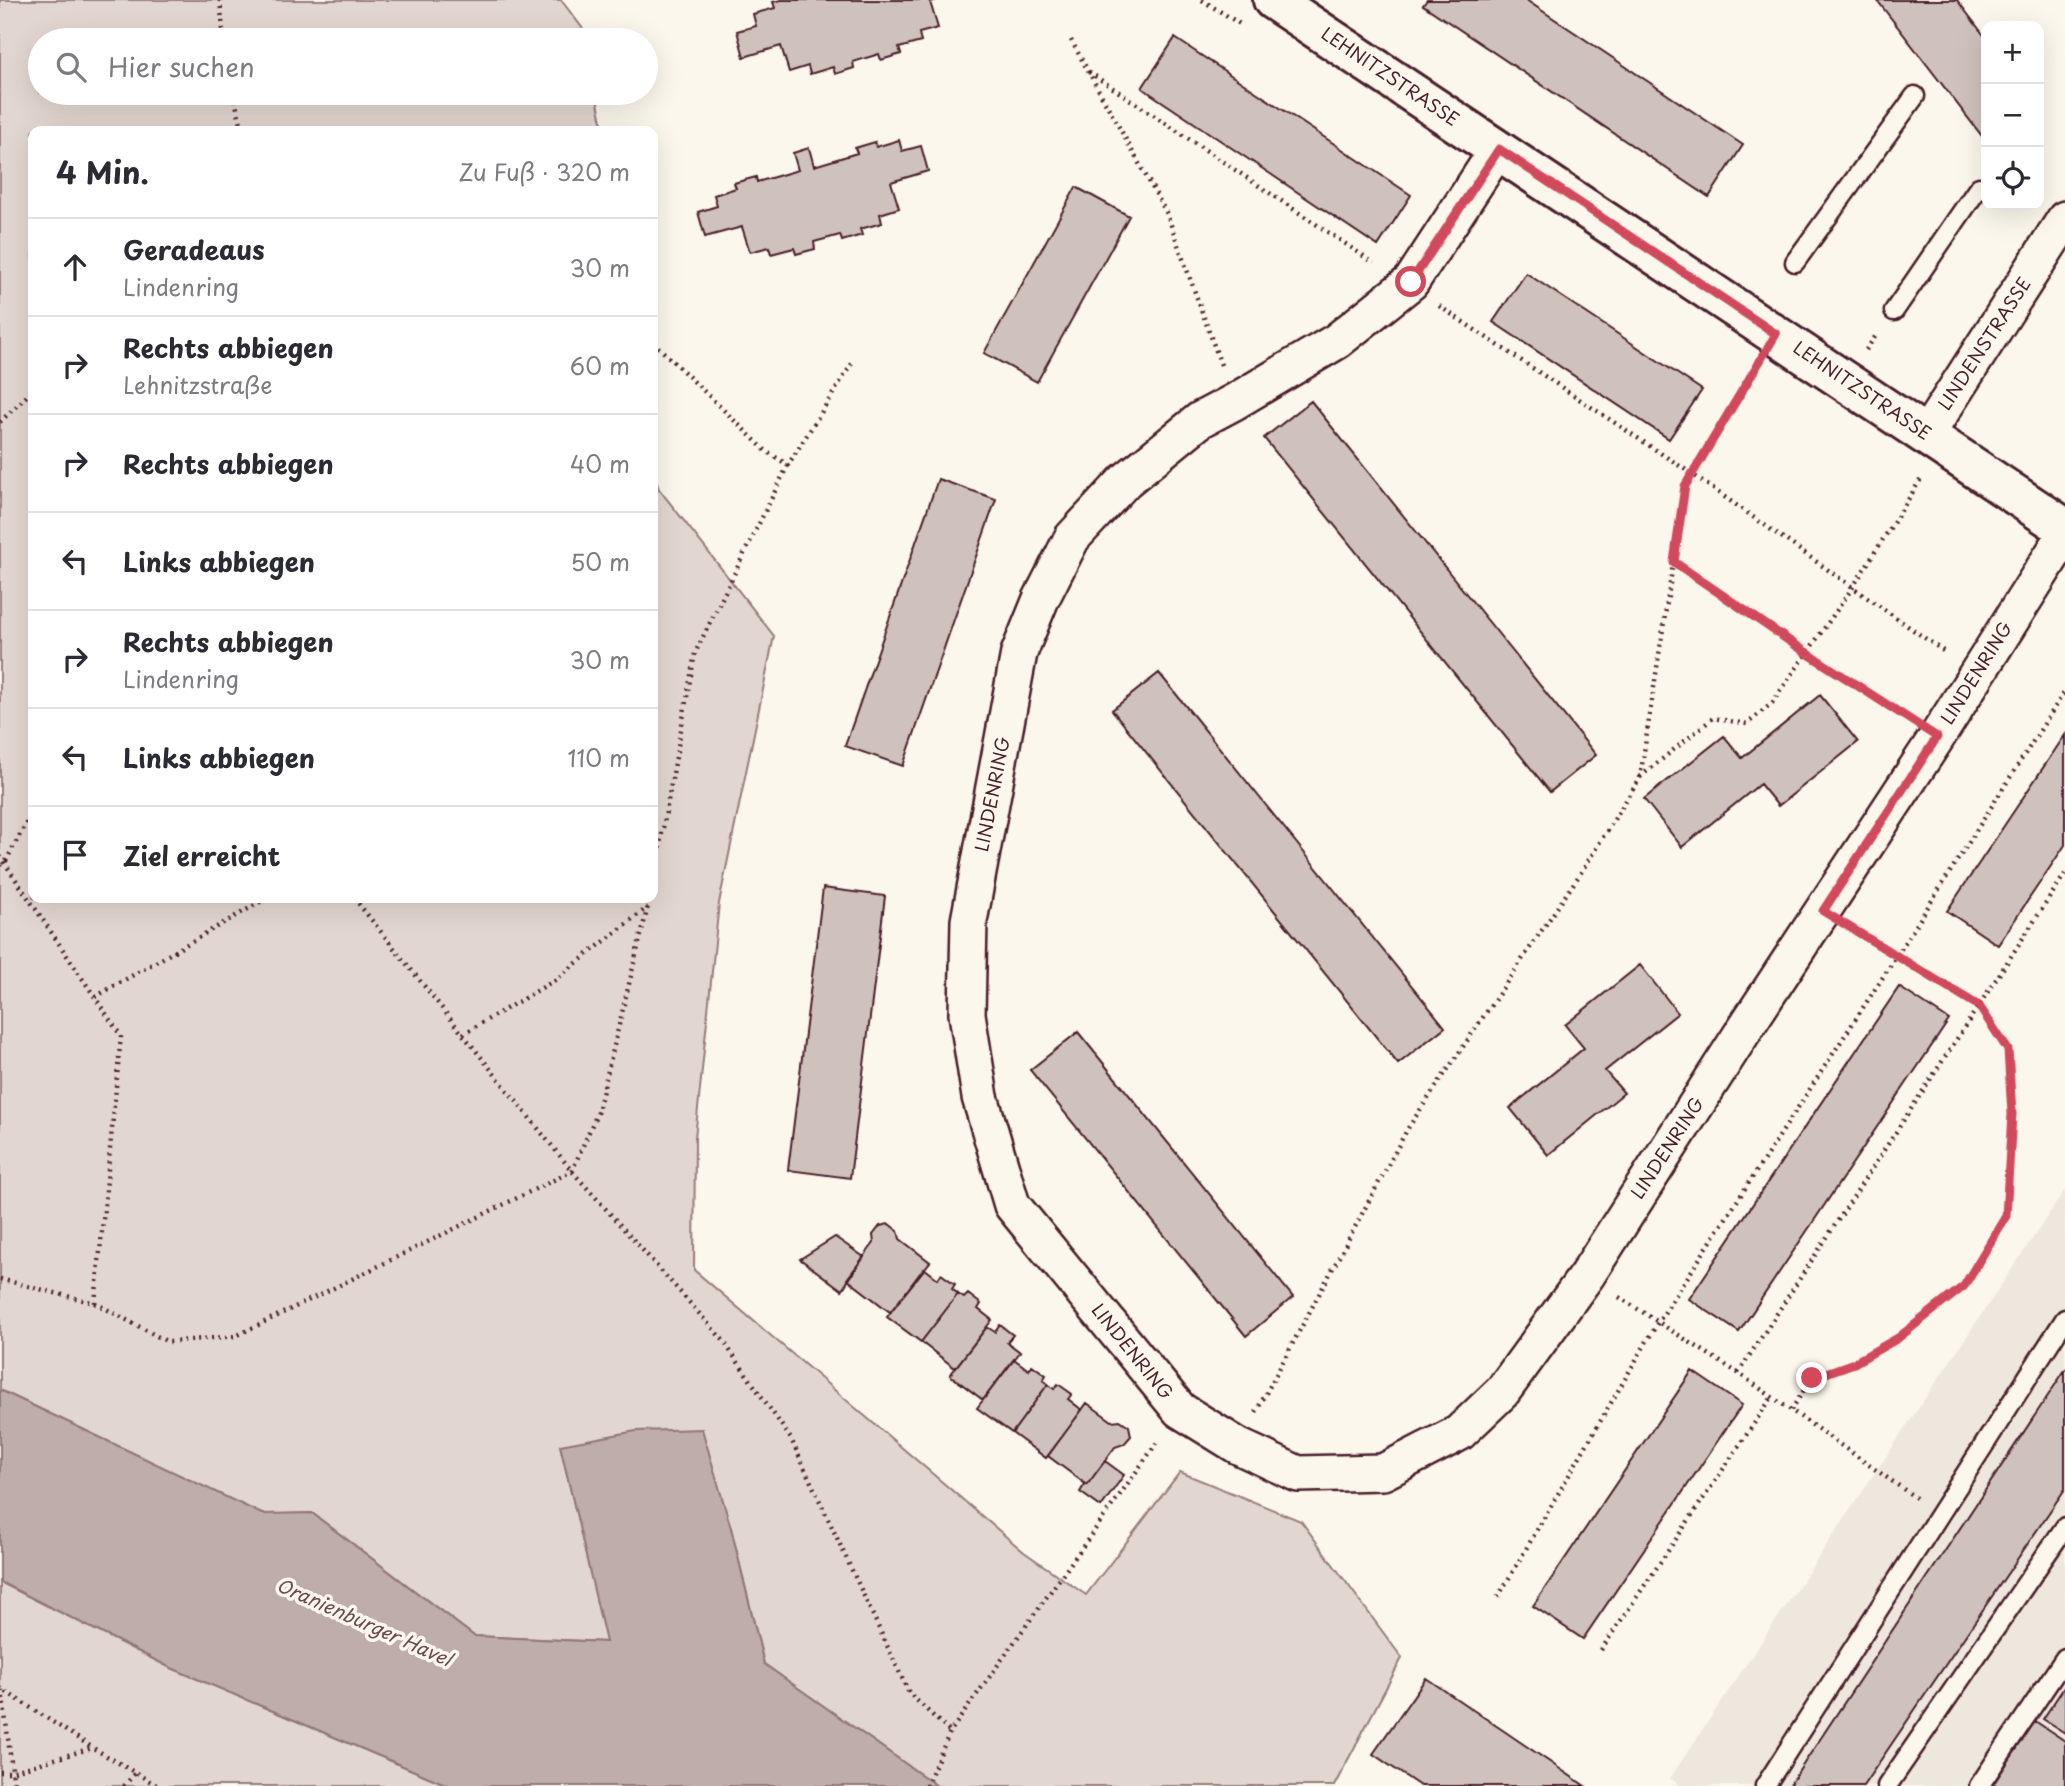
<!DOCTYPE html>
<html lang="de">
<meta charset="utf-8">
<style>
body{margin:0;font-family:"Playpen Sans",sans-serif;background:#f2f2f3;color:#2b2b33}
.controls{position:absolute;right:21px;top:21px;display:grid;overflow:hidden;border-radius:14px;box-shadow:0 7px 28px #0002}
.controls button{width:63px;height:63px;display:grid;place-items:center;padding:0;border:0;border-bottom:2px solid #e1e1e2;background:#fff;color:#2b2b33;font:35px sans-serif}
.stop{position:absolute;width:21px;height:21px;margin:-16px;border:5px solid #d1495b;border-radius:50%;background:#fff}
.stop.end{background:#d1495b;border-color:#fff;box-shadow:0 2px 7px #0008}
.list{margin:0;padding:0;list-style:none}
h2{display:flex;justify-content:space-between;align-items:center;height:91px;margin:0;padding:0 28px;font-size:30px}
h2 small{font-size:23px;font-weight:400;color:#7c7c81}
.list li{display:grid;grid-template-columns:46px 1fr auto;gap:21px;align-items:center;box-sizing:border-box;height:98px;padding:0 28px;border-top:2px solid #e1e1e2}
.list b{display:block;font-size:26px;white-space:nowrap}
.list p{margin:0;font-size:23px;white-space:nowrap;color:#7c7c81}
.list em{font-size:23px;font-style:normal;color:#7c7c81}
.icon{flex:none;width:38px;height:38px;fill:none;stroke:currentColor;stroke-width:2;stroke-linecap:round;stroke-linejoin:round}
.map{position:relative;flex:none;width:2065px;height:1786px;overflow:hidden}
.search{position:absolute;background:#fff;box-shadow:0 7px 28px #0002;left:28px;top:28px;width:630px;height:77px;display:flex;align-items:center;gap:18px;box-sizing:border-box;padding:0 24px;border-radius:38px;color:#7c7c81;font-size:26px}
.panel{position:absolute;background:#fff;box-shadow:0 7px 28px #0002;left:28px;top:126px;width:630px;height:777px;border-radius:14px}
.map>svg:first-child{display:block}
</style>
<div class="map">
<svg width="2065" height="1786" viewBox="0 0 2065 1786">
<rect width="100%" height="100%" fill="#fbf7ec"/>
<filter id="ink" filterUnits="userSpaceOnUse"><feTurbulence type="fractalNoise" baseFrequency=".0143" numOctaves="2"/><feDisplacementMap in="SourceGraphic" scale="14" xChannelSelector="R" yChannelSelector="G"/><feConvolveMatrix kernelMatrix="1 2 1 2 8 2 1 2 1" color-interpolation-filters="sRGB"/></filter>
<g filter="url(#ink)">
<path fill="#eee7de" d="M2065,1190v596h-384l-11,-8z"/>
<path fill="#e2d7d0" stroke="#967b7e" stroke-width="2" d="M0,0h561l22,29 2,11h-545v53h556l8,38h-571v767h620v-427l6,18 115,147 -55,267 -24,235 -1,132 330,282 62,43 94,-123 121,49 101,137 -68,128h-397l-173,-122 -33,-136 -171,-83 47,197 -133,-6 -162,-123 -50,2 -262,-125z
M0,1582l169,85 281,119h-450z"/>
<path fill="#bfadaa" stroke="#907477" stroke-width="2" d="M0,1390l262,124 50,-1 162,123 132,6 -46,-197 76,-14 66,-2 29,99 33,136 173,122h-487l-281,-119 -169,-85z"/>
<path fill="#cfc2bc" stroke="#4a1f2b" stroke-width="2" d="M781,0h156l-7,2 8,26 -19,5 2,9 -22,6 2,6 -20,6 -2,-6 -26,8 1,6 -19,6 -2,-7 -23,7 -2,-8 -19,6 -8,-26 -37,11 -7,-26 19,-5 -3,-12 22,-6 -2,-6z
M1427,0h99l217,145 -34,52 -286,-192z
M1877,0h80l29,38v95l-4,3z
M1175,38l236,157 -33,51 -236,-158z
M899,140l3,11 19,-5 7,25 -37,11 8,26 -19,6 2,9 -22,6 2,6 -20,6 -2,-6 -26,7 1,7 -19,5 -2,-6 -23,6 -2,-7 -19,5 -8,-25 -37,10 -7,-25 19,-6 -3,-11 22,-7 -2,-5 22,-6 1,5 41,-12 -5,-17 16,-5 5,18 43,-13 -2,-5 20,-6 1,5z
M1076,187l53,29 -92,166 -53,-29z
M1526,273l176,117 -33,49 -176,-117z
M1311,401l285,354 -46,37 -286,-354z
M938,479l58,20 -93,267 -58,-20z
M1159,673l286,354 -47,37 -286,-354z
M1820,695l38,47 -80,64 -18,-22 -78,63 -38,-48 80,-63 18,22z
M2065,735v110l-67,100 -51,-34z
M823,888l62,8 -35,282 -62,-8z
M1640,965l38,48 -73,58 19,22 -76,62 -38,-47 74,-60 -19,-23z
M1899,987l50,33 -210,312 -50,-33z
M1078,1032l215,265 -47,39 -216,-266z
M889,1224l9,7 2,8 30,23 -40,50 -43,-33 27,-36 -1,-8 7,-9z
M835,1237l29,20 -22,33 -42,-31z
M924,1268l14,11 3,-5 14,10 -3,5 6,5 -37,48 -34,-25z
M958,1294l6,4 4,-4 13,10 -3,5 14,11 -37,48 -34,-26z
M1000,1325l13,10 -6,7 13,10 -37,48 -33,-25 37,-48 8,5z
M1014,1359l15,11 3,-5 14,10 -3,5 5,4 -36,49 -35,-25z
M2065,1370v119l-202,297h-74z
M1692,1371l50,34 -159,234 -50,-33z
M1048,1384l6,5 4,-5 14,10 -4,5 14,11 -36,48 -34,-25z
M1087,1403l25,18 8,-1 9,6 2,10 -7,8 -9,3 -28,38 -39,-29z
M1105,1461l19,14 -23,32 -21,-15 5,-8 2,1z
M1426,1678l159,108h-165l-47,-32z
M2065,1686v47l-22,-14z
M2035,1721l30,20v45h-73z"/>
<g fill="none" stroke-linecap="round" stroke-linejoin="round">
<defs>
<path id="service" d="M1795,262l120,-166
M1894,311l85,-124
M1765,1786l300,-467
M1887,1786l178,-259
M1979,1786l86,-128"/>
<path id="minor" d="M1498,149l-87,133 -74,59 -103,61 -34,18 -75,61 -53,57 -31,61 -22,54 -50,268 -2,93 13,83 32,108 168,205 58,36 60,28 85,-2 76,-39 43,-41 85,-117 159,-248 191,-290 128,-202
M1927,434l138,-215"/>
<path id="secondary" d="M1273,0l792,528"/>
</defs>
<use href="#service" stroke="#4a1f2b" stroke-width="23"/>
<use href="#minor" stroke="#4a1f2b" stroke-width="40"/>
<use href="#secondary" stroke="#4a1f2b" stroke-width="44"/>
<path stroke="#4a1f2b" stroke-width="4.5" stroke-dasharray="2 5" stroke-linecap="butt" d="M220,0l4,40
M1202,0l38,24
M1071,40l96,174 54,151
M1089,72l285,191
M233,93l10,38
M1439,306l253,168 254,179
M653,342l113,109 22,14 65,-103
M1866,350l11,-16
M0,422l33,-32
M1674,562l232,156
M1640,777l73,-59 34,6 25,-21 81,-116 68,-108
M0,856l121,180 -26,267
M0,865l6,-4 27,-51
M653,883l42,-230 93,-188
M354,898l218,273 150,168 69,100 118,254 41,39
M95,997l172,-99
M463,1034l92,-54 93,-73
M0,1279l95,24 73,39 68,-6 336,-165 26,-60 52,-213
M1619,1297l119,76 178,125
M1738,1373l327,-499
M1791,1410l21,-32 42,-15 44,-25 65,-52 43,-70 7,-102 -5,-64 -29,-44 -126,-76
M1256,1412l152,-284 172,-254 60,-96 45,-292 70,-118
M1498,1597l159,-273 239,-367 169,-266
M1601,1650l171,-253
M0,1688l93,60 65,38
M2,1690l12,96
M0,1772h11l81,-24
M124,1786l11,-13
M926,1786l24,-54 209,-292"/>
<use href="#service" stroke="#fbf7ec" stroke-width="18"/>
<use href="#minor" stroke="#fbf7ec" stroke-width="35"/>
<use href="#secondary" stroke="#fbf7ec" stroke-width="38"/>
</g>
</g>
<g fill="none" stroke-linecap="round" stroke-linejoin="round" filter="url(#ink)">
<path stroke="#d1495b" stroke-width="9" d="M1411,282l88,-133 277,185 -91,152 -11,76 133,91 130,84 -114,174 156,95 29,44 4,64 -6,102 -42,70 -66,52 -44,25 -42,15"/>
</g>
<g text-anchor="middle" stroke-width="7" stroke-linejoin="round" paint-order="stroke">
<g font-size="18" fill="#4a1f2b" stroke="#fbf7ec">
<text transform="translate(1390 77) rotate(34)" y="6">LEHNITZSTRASSE</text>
<text transform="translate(1985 344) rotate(-57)" y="6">LINDENSTRASSE</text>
<text transform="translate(1862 391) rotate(34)" y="6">LEHNITZSTRASSE</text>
<text transform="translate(1977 673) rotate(-58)" y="6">LINDENRING</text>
<text transform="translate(993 794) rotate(-79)" y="6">LINDENRING</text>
<text transform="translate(1668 1148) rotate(-57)" y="6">LINDENRING</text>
<text transform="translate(1132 1352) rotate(51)" y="6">LINDENRING</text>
</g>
<g font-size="19" font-style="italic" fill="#6d4a51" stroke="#fbf7ec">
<text transform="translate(364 1622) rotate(24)" y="7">Oranienburger Havel</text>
</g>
</g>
</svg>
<div class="controls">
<button>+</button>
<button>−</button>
<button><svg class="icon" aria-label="locate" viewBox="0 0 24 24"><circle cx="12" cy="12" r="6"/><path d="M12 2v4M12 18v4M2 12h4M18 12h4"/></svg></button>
</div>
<div class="stop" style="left:1411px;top:282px"></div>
<div class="stop end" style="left:1812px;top:1378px"></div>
<div class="search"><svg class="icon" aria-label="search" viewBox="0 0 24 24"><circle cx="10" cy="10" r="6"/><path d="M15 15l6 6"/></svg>Hier suchen</div>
<section class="panel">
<h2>4 Min.<small>Zu Fuß · 320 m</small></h2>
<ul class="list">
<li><svg class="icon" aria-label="ahead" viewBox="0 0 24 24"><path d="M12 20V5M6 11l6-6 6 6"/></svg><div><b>Geradeaus</b><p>Lindenring</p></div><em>30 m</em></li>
<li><svg class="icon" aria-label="right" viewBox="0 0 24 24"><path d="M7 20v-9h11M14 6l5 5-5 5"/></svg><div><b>Rechts abbiegen</b><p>Lehnitzstraße</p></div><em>60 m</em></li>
<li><svg class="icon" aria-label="right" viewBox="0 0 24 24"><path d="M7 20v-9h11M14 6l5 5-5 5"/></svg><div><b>Rechts abbiegen</b></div><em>40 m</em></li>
<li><svg class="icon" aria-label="left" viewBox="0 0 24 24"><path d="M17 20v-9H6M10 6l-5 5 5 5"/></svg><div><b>Links abbiegen</b></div><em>50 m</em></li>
<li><svg class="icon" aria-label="right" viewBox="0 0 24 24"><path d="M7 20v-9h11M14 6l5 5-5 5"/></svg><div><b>Rechts abbiegen</b><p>Lindenring</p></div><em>30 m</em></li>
<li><svg class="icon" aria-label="left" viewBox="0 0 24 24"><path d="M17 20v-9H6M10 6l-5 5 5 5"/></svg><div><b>Links abbiegen</b></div><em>110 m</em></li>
<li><svg class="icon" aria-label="arrive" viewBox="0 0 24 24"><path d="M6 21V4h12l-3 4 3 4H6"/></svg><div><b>Ziel erreicht</b></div></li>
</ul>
</section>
</div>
